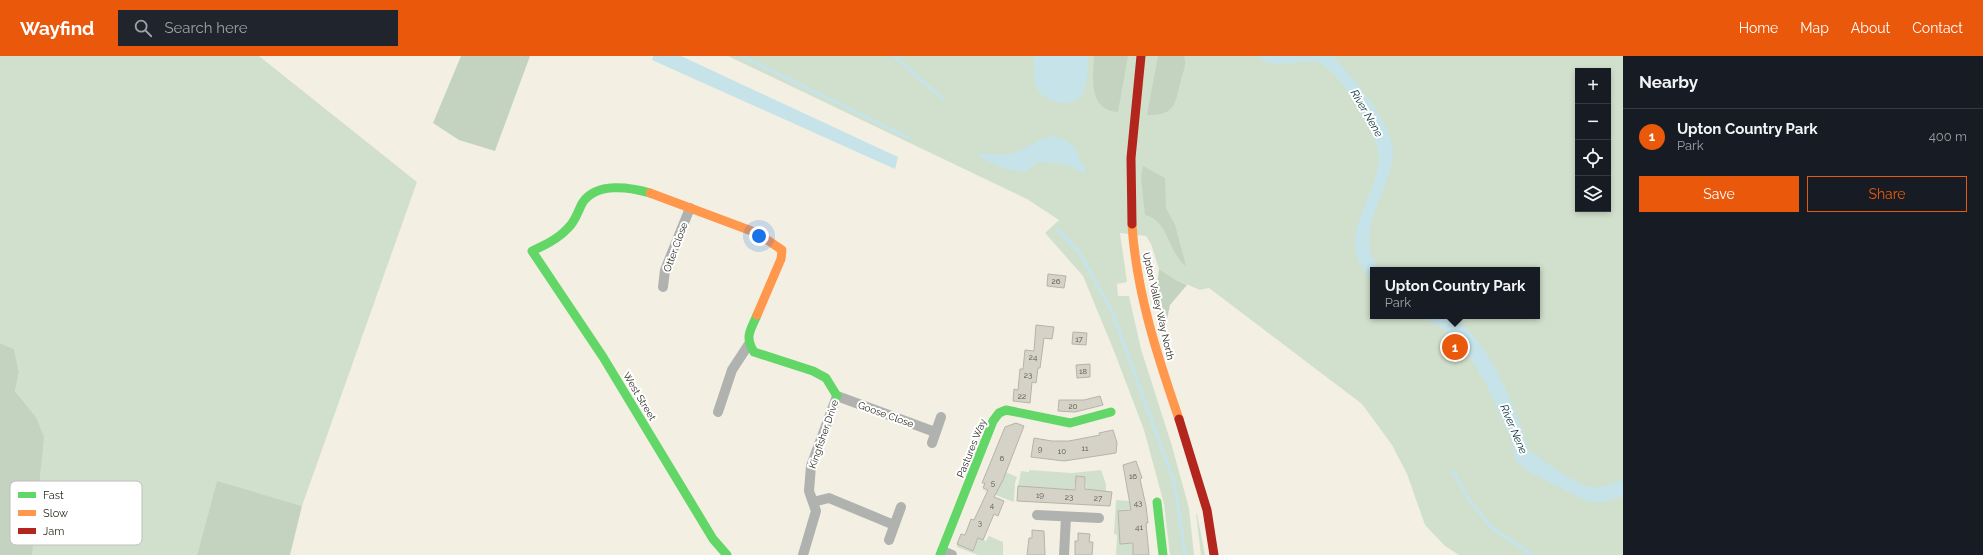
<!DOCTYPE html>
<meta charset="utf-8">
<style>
body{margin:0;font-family:Raleway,sans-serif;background:#20242c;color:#f1f3f6}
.controls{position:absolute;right:12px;top:12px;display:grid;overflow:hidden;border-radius:0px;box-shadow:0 2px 6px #0003}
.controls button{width:36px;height:36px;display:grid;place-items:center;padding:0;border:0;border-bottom:1px solid #363941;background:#171b24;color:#f1f3f6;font:20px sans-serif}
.you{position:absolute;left:759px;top:180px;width:14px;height:14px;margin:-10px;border:3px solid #fff;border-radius:50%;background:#1a73e8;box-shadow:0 0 0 6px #1a73e833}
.badge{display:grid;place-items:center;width:26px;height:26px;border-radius:50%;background:#ea580c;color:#fff;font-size:13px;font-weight:700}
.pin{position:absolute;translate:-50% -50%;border:2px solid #fff;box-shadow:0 1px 4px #0006}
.popup{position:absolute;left:1370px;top:211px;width:170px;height:52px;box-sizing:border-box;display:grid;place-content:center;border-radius:0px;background:#171b24;filter:drop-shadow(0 1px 3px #0005);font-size:13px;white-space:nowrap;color:#9ea1a6}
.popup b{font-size:15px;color:#f1f3f6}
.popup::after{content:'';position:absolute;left:50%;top:100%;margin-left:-8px;border:8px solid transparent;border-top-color:#171b24}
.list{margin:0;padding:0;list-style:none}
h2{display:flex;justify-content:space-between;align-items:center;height:52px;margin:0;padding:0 16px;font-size:17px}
h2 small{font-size:13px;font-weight:400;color:#9ea1a6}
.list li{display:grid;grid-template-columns:26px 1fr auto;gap:12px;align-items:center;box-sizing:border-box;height:56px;padding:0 16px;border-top:1px solid #363941}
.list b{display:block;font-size:15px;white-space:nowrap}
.list p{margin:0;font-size:13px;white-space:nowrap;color:#9ea1a6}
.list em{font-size:13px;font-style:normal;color:#9ea1a6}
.actions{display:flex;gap:8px;padding:12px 16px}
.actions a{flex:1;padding:9px 0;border:1px solid #ea580c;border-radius:0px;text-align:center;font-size:14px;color:#ea580c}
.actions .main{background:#ea580c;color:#fff}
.icon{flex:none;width:22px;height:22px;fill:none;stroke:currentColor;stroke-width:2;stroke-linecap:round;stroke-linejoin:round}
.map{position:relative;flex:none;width:1623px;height:499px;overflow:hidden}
header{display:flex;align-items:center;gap:24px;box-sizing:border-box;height:56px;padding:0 20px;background:#ea580c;color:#fff}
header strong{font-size:19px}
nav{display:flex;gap:22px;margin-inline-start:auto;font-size:14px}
.search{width:280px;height:36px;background:#20242c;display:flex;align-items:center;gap:10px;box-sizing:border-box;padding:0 14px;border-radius:0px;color:#9ea1a6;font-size:15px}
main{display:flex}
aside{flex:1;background:#171b24}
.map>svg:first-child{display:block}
</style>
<header>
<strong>Wayfind</strong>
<div class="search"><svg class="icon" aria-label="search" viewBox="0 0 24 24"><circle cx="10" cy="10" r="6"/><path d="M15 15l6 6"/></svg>Search here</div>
<nav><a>Home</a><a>Map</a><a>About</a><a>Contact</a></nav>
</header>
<main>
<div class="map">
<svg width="1623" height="499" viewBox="0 0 1623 499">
<rect width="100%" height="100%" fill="#f3f0e3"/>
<path fill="#d1e0cc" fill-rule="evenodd" d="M0,0h259l158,126 -115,324 -85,-24 -20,73h-165l4,-138 -21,-26 4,-19 -5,-23 -14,-6z
M728,0h895v499h-164l-14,-9 -20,-21 -18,-51 -15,-29 -30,-41 -153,-116 -9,2 -24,-10 -17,-11 -8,-25 -5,-8 -26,-3 7,49 -10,2 1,12h11l12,53 31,97 17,62 5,47h-24l-6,-51 -20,-74 -30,-79 -31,-75 -38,-43 14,-13 -32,-21zM1578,15h30v138h-30zM1373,214h164v46h-164z
M999,413l18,8 -2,6 -1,19 -34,-13 13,3 3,-5 3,1 4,-8 -8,-4z
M1029,414l43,3 29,-3 5,14v7l-19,-1 -2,-13 -9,-1 -2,14 -56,-4 3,-15 8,1z
M1116,444l13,1 2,8 -13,2v6h11v15l-10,2 1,10h13v11h-17l1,-20 -3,-1z
M1196,457l1,1 8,41h-4z
M989,480l14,6v13h-25l-21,-8v-3l16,7 6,-13 7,3z"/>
<path fill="#c3d3bf" d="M461,0h69l-35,95 -36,-11 -26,-17z
M1094,0h34l-10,56c-30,-2 -25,-33 -24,-56z
M1158,0h26c3,9 -1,15 -3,24 -6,23 -5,36 -34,35z
M1143,110l22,12 1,30 9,17 11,41c-19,-14 -17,-46 -41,-51l-4,-37z
M1159,213l17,11 11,5 -17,20 -4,19 -9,-37z
M0,287l14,6 5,23 -4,19 21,26 8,20 -12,118h-32z
M217,425l85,25 -12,49h-93z"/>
<path fill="#c5e3e8" d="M653,0h28l217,101 -3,12 -243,-109z
M1033,0h55c0,12 0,29 -7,40 -9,14 -39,5 -45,-9 -3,-8 -1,-22 -3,-31z
M1256,0h77c19,21 58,65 60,94 2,33 -46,91 -11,120h-9v12c-46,-48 12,-86 5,-132 -3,-20 -31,-61 -44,-76 -5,-5 -12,-9 -17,-13 -20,-1 -44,10 -61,-5z
M1053,80l9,2 12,8 12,25 -2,2 -19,-9 -27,-2 -11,9 -7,1 -21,-5 -20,-11v-3c12,1 25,4 37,-1 14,-5 22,-14 37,-16z
M1422,260c8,0 21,-2 28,0 36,17 69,98 79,135 17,10 45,34 64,36 11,1 20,-4 30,-7v16l-21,7 -16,-2 -55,-28 -15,-12 -5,-23 -25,-54 -16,-27 -20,-23z"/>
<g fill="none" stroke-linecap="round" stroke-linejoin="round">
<path stroke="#c5e3e8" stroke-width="3.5" d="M741,0l168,82
M894,0l49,43
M1057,173l23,24 33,61 60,165 5,26 7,50
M1453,415l16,29 22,27 42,28"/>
</g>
<path fill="#d5d2c8" stroke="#b6b4a9" d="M1048,218l18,2 -2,12 -17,-2z
M1036,269l18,2 -2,12 -8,-1 -4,30h-2l-2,15 -4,-1 -2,21 -17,-2 1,-12 4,1 2,-21h3l2,-19 9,1z
M1073,276l14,1 -1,12 -14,-1z
M1090,308v13l-13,1 -1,-13z
M1100,340l3,9 -28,7 -17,-1 1,-11h25z
M1016,367l8,3 -21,54 -9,17 10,4 -6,15 -4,-2 -11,26 -5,-2 -5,13 -16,-7 4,-10 4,1 6,-16 3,1 14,-30 -5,-2 2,-5h-3l23,-56z
M1113,374l4,13 -1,10 -52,8 -33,-4 3,-19 18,3h17l31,-6 -1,-2z
M1136,405l6,17 -2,1 6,27 2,17h-2l3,32h-16v-12l-13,1 -2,-33 13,-1 -8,-45z
M1076,420l9,1v12l27,3 -2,14 -93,-5 1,-15 57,4z
M1032,474l12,1 1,24h-18l2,-17h3z
M1078,477l12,1 -1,8h4l-1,13h-17v-14h3z"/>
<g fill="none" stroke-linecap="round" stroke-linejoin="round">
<path stroke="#b0b2b0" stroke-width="10" d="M663,231l2,-17 25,-62
M718,356l14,-42 17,-26
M932,387l9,-26
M813,446l16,-4 65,27
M1037,459l62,3
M889,484l12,-33
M942,495l10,4
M803,499l13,-44 -7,-20 2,-25 26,-70 98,36
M1064,499l2,-38"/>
<path stroke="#63d668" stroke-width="9" d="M650,137c-20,-6 -53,-11 -67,9 -5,8 -7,19 -15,26 -10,11 -23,17 -36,23l71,106 110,182 14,16
M757,259c-6,15 -13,21 -3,37l59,19 13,7 11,18
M1157,446l6,53
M940,499l53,-134 6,-8 7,-3 64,13 41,-11"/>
<path stroke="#ff974d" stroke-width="9" d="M650,137l107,40 25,17 -1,9 -24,56
M1132,168c4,67 25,131 47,195"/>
<path stroke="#b3261e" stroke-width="9" d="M1132,168l-1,-66 10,-102
M1179,363l28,91 7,45"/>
</g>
<g text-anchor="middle" stroke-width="4" stroke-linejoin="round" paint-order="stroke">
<g font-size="8" fill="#555248">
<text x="1056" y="228">26</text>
<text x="1079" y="286">17</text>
<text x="1033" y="304">24</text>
<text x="1083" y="318">18</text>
<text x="1028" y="322">23</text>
<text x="1022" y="343">22</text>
<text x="1073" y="353">20</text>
<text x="1085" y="395">11</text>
<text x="1040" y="396">9</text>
<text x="1062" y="398">10</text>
<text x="1002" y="405">6</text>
<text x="1133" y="423">16</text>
<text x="993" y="430">5</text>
<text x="1040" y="442">19</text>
<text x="1069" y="444">23</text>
<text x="1098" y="445">27</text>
<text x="1138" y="450">43</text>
<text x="992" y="452">4</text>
<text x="980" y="470">3</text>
<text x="1139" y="474">41</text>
</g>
<g font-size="10" fill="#2a271e" stroke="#fff">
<text transform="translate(675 191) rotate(-70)" y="4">Otter Close</text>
<text transform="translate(1159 250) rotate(77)" y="4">Upton Valley Way North</text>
<text transform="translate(640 340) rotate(59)" y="4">West Street</text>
<text transform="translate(886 358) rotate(20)" y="4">Goose Close</text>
<text transform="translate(823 378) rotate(-71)" y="4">Kingfisher Drive</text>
<text transform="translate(971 392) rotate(-68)" y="4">Pastures Way</text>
</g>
<g font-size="11" font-style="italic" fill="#05303a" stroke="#fff">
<text transform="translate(1367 57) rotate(60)" y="4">River Nene</text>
<text transform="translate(1514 373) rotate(67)" y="4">River Nene</text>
</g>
</g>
<rect x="10" y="425" width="132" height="64" rx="6" fill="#fff" stroke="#bfbebc" stroke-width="1"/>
<rect x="18" y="436" width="18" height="6" fill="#63d668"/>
<rect x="18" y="454" width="18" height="6" fill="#ff974d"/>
<rect x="18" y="472" width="18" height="6" fill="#b3261e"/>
<g font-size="11" fill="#2a271e">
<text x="43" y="443">Fast</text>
<text x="43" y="461">Slow</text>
<text x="43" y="479">Jam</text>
</g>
</svg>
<div class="controls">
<button>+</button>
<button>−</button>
<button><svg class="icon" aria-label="locate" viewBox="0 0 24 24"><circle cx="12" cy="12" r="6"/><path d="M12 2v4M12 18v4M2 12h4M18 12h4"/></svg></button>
<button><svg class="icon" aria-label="layers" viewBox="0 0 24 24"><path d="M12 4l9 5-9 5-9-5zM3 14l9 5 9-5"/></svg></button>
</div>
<div class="you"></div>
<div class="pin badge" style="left:1455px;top:291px">1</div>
<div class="popup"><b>Upton Country Park</b>Park</div>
</div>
<aside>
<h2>Nearby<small></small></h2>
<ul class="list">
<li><span class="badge">1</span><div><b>Upton Country Park</b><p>Park</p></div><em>400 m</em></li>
</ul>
<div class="actions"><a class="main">Save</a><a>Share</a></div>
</aside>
</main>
